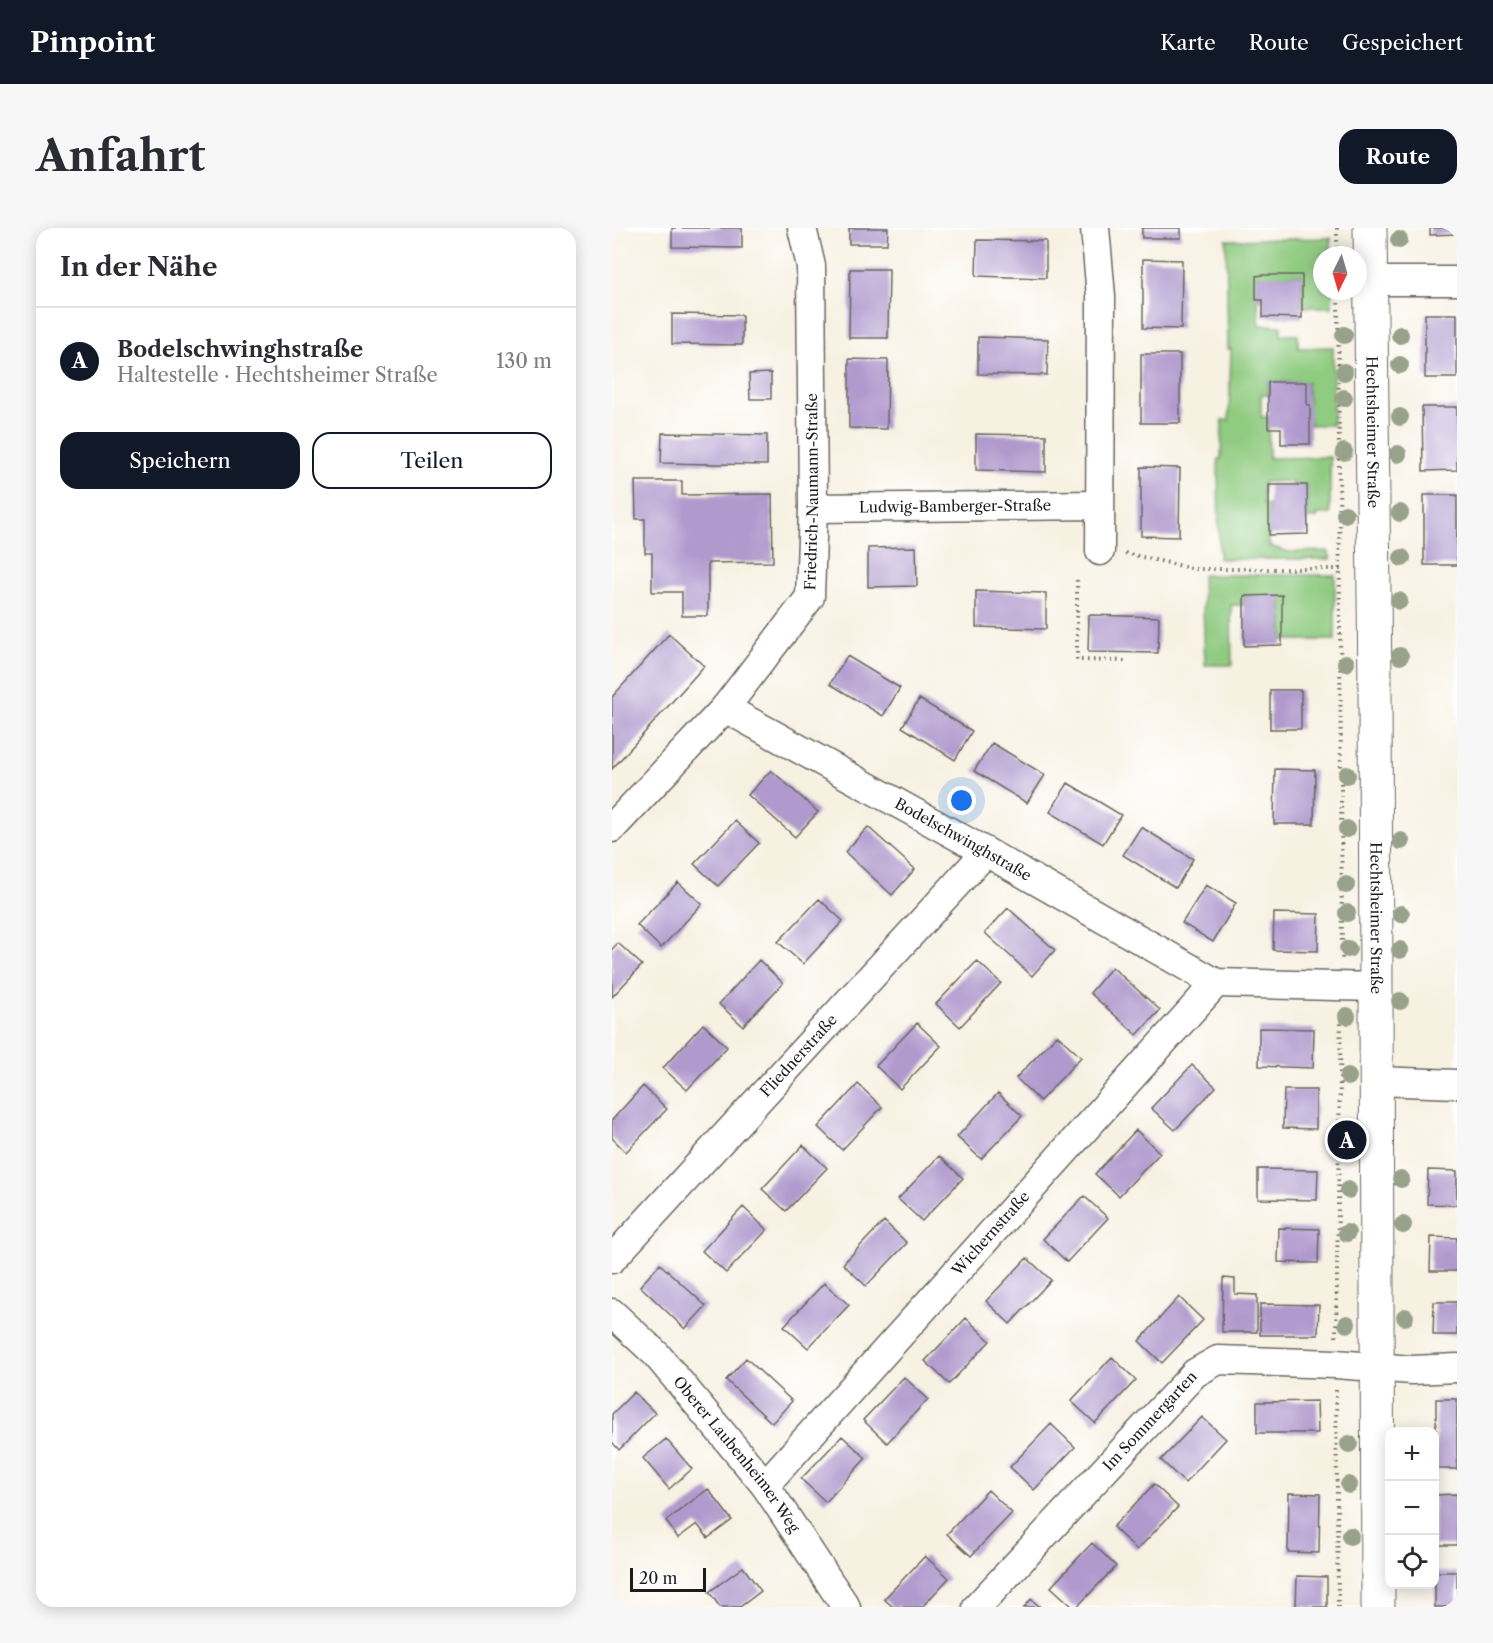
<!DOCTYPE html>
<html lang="de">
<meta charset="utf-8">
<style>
body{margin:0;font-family:"Libre Caslon Text",serif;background:#f7f7f7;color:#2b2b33}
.controls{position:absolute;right:18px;bottom:18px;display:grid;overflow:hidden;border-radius:12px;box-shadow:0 3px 15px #0003}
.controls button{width:54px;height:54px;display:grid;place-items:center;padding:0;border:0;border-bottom:2px solid #e1e1e2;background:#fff;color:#2b2b33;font:30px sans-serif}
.compass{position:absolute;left:701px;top:18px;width:54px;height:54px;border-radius:50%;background:#fff;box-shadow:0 3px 15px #0003;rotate:185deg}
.scale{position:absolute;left:18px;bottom:15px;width:76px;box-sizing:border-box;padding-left:6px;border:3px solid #1c1c1c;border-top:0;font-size:16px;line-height:21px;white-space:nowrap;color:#1c1c1c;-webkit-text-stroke:4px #fff;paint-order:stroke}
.you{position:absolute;left:350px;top:573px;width:21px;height:21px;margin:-15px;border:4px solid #fff;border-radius:50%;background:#1a73e8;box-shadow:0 0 0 9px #1a73e833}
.badge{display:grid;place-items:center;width:39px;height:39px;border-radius:50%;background:#111827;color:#fff;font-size:20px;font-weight:700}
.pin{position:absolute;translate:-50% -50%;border:3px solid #fff;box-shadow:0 2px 6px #0006}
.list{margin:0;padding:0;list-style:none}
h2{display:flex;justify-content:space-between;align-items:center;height:78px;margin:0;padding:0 24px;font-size:26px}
h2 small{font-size:20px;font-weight:400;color:#7c7c81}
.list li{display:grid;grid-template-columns:39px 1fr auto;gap:18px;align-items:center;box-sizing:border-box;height:108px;padding:0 24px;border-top:2px solid #e1e1e2}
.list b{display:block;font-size:22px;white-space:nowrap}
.list p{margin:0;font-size:20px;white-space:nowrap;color:#7c7c81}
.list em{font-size:20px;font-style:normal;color:#7c7c81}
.actions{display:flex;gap:12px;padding:18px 24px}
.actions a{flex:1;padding:14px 0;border:2px solid #111827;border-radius:18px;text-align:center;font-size:21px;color:#111827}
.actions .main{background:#111827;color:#fff}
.icon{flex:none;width:33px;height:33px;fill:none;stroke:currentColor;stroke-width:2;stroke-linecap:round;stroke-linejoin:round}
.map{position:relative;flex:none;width:845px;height:1379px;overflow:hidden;border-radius:18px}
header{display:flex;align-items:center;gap:36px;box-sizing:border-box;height:84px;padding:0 30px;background:#111827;color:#fff}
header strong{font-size:28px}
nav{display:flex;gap:33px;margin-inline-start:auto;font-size:21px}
.intro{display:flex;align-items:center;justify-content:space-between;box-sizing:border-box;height:144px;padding:0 36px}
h1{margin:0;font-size:42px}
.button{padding:15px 27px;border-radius:18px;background:#111827;color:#fff;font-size:21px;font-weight:700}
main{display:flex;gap:36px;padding:0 36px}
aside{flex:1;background:#fff;border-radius:18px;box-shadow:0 3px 15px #0003}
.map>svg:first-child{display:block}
</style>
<header>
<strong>Pinpoint</strong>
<nav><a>Karte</a><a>Route</a><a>Gespeichert</a></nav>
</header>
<div class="intro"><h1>Anfahrt</h1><a class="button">Route</a></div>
<main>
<aside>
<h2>In der Nähe<small></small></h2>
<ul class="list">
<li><span class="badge">A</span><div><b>Bodelschwinghstraße</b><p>Haltestelle · Hechtsheimer Straße</p></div><em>130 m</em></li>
</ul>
<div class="actions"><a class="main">Speichern</a><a>Teilen</a></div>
</aside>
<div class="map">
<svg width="845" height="1379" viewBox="0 0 845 1379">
<rect width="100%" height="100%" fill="#fff"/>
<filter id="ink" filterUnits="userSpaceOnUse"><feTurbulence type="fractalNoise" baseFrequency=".0167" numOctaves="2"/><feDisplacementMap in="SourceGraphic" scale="12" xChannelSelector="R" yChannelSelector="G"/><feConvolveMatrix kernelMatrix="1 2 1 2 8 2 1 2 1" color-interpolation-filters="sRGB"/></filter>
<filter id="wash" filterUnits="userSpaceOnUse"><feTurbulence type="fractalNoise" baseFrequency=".008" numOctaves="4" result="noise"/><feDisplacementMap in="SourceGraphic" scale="24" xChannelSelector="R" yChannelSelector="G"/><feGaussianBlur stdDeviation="1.35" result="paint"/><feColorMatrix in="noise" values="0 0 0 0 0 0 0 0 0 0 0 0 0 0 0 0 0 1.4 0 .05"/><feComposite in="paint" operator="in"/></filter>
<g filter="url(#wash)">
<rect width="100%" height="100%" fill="#f7f1e2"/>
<path fill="#8fcb80" stroke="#56744e" stroke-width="1.5" d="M719,10v17h-9v36h10v16h-30v-32l-45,1c-1,17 2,32 2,49l22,1v9h17v13l35,-1v78h-23l-3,-43h-39v13h-7v22h7l1,41 61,-1v57h-12l-1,4h-9l-1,-33h-16v-4l-28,1v23h6v41l20,6 39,-1 3,8h-112l-1,-100h3l1,-39h7l2,-71h-3l-2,-109z
M590,347h133v65h-52l-1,-44h-38v9h-13l1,60h-27z"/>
<g id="blocks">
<path fill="#b09acd" d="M60,0h70v20l-70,-1z
M237,0h39l-1,16h-38z
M530,0h39v10h-39z
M818,0h27v6l-27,1z
M365,12l69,1v37l-70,-2z
M531,31l39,1 -1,69 -38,-1z
M238,41h39l-1,69h-39z
M651,47h39v43l-39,-1v-17h-7v-24z
M60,86l70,1v30l-70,-1z
M813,86h32v64h-32z
M366,109l70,2 -1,36 -69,-1z
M529,126h39v69h-39z
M237,131l39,1 -1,69 -38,-1z
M159,145v26h-21l-1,-25z
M656,154h39v23h3v39h-29v-16h-13z
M810,179h35v63l-34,1z
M50,205l105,2v30l-106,-2z
M364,206l70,1v37l-70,-2z
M529,239l39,1 -1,69 -38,-1z
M23,253h47v14l90,-1 1,68 -65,1v53h-26v-24h-30v-39h-7v-34h-9z
M657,257h38l1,49 -39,1z
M812,267h33v70h-33z
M304,319l1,39 -49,1v-39z
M364,363l70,2v36l-70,-2z
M670,367v50l-38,1v-50z
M477,387l70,2 -1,36 -70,-1z
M57,406l35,32 -92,103v-72z
M235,428l53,32 -17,28 -53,-32z
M658,462h31v39h-31z
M307,471l53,32 -17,29 -53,-33z
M380,515l53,32 -18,28 -53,-32z
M663,541l40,1 -1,54h-40z
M159,542l47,42 -23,25 -47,-42z
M456,555l53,32 -18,29 -53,-32z
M123,593l24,22 -41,43 -24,-22z
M256,599l47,42 -23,26 -47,-43z
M529,599l52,32 -17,29 -53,-33z
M66,654l24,22 -41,44 -24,-23z
M594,657l30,18 -23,39 -31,-19z
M207,671l24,22 -40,43 -25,-22z
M396,680l47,42 -23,26 -47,-43z
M662,685l45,1 -1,37 -45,-1z
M6,715l24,22 -30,32v-48z
M147,732l24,23 -40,43 -24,-22z
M365,733l24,22 -41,44 -24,-23z
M500,739l48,43 -23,25 -47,-42z
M305,795l24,23 -41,43 -24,-23z
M91,796l24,23 -40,43 -24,-22z
M647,800l55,1 -1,39 -54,-2z
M445,807l24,22 -41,44 -24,-23z
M580,837l24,22 -41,43 -24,-22z
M246,856l24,23 -40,43 -24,-23z
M31,858l24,23 -41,43 -14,-14v-18z
M672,862h32v39l-33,-1z
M386,865l24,23 -41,43 -24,-22z
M524,902l24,23 -41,43 -24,-22z
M191,917l24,23 -41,43 -24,-22z
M327,928l24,22 -41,43 -24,-22z
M646,941l60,1 -1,30 -59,-1z
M816,942l29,1v34l-30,-1z
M472,968l24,22 -41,44 -24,-23z
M131,979l24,23 -41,43 -24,-22z
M272,993l23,22 -41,43 -23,-22z
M667,1000l40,1 -1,34 -40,-1z
M819,1009l26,1v33h-27z
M415,1030l24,22 -41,44 -24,-23z
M48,1036l46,42 -21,23 -45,-43z
M611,1050l12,1v15l22,1v37h-35z
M212,1055l25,22 -41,43 -24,-22z
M567,1069l24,23 -41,43 -23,-22z
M822,1074h23v33h-24z
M648,1076l59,1 -1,30h-58z
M354,1090l24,23 -41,43 -24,-23z
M500,1129l24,23 -41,43 -24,-22z
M134,1130l46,43 -20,22 -46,-43z
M292,1149l24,22 -41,44 -24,-23z
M22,1164l21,21 -36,37 -7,-8v-28z
M824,1171h21v70h-21z
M705,1173l1,32h-61v-31z
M590,1189l24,22 -41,44 -24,-23z
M439,1196l24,23 -41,43 -24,-23z
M230,1208l24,22 -40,44 -25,-23z
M54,1211l26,30 -23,20 -26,-31z
M542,1256l24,23 -41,43 -24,-23z
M96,1261l24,31 -24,18 -11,-14 -19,14 -12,-17z
M376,1262l24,23 -41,43 -24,-22z
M677,1265l31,1 -1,59 -31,-1z
M845,1266v51h-23v-50z
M480,1315l24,23 -39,41h-4l-22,-20z
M313,1328l24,22 -27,29h-29l-9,-8z
M131,1339l18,24 -21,16h-20l-11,-15z
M823,1344h22v35h-22z
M685,1348l30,1v30h-31z
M419,1371l9,8h-16z"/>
</g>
</g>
<g filter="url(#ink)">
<use href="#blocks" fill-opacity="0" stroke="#696761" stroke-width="1.5"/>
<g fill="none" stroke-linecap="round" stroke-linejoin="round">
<defs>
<g id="minor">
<path d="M483,0l6,68 -1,255"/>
<path d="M759,53h86"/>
<path id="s1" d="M201,280l286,-3"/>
<path id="s2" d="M113,480l261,144 230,131 160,4"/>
<path id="s3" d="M0,600l113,-120 85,-111 3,-89 -2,-242 -9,-38"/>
<path d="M765,853l80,3"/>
<path id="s4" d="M0,1031l374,-407"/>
<path id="s5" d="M0,1085l44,41 109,131 81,122"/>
<path id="s6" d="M153,1257l451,-502"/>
<path id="s7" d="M365,1379l218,-234 23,-13 118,4 76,6 45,-2"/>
</g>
<g id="tertiary">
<path id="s8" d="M758,0l5,458 3,921"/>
</g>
</defs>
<use href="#minor" stroke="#696761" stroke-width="31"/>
<use href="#tertiary" stroke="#696761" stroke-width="35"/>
<path stroke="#696761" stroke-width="4" stroke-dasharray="1.5 4.5" stroke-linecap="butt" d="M725,0v27
M726,63l4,668
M513,325l70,16h146
M465,352v80l50,1
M724,1109l5,-325
M724,1162l2,217"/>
<use href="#minor" stroke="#fff" stroke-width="28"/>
<use href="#tertiary" stroke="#fff" stroke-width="33"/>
</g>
<g fill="#98a28b">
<circle cx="787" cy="12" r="9"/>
<circle cx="732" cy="107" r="9"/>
<circle cx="788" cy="107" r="9"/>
<circle cx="788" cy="137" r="9"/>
<circle cx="732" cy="144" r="9"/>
<circle cx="732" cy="170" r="9"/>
<circle cx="788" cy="189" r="9"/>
<circle cx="732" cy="224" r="9"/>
<circle cx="786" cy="226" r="9"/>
<circle cx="788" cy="285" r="9"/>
<circle cx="733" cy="286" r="9"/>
<circle cx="790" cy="330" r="9"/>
<circle cx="787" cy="373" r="9"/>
<circle cx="788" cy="428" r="9"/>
<circle cx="734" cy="435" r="9"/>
<circle cx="735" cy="547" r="9"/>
<circle cx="735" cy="601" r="9"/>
<circle cx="789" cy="613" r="9"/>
<circle cx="734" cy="657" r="9"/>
<circle cx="735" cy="685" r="9"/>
<circle cx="789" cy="686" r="9"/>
<circle cx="736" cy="721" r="9"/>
<circle cx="788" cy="722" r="9"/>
<circle cx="788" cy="773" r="9"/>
<circle cx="735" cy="788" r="9"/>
<circle cx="736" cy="849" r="9"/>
<circle cx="789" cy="951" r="9"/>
<circle cx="736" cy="962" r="9"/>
<circle cx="791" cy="997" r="9"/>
<circle cx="735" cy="1005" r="9"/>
<circle cx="793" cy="1089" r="9"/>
<circle cx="735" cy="1096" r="9"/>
<circle cx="737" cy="1216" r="9"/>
<circle cx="737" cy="1257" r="9"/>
<circle cx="738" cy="1308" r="9"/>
</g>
</g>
<g text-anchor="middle" stroke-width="4.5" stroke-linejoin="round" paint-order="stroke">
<g font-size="15" fill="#1c1c1c" stroke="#fff">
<text dy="5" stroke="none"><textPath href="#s8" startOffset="204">Hechtsheimer Straße</textPath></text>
<text dy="5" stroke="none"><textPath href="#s3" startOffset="410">Friedrich-Naumann-Straße</textPath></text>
<text dy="5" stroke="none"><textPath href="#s1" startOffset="142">Ludwig-Bamberger-Straße</textPath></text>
<text dy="5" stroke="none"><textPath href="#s2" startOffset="272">Bodelschwinghstraße</textPath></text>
<text dy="5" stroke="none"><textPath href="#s8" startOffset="690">Hechtsheimer Straße</textPath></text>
<text dy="5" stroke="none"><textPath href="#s4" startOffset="276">Fliednerstraße</textPath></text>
<text dy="5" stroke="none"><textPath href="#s6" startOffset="338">Wichernstraße</textPath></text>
<text dy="5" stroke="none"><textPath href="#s7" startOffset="254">Im Sommergarten</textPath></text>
<text dy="5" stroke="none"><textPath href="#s5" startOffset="189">Oberer Laubenheimer Weg</textPath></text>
</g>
</g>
</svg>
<div class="controls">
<button>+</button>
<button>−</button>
<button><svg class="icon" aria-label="locate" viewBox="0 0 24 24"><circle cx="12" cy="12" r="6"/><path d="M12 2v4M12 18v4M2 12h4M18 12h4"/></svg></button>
</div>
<svg class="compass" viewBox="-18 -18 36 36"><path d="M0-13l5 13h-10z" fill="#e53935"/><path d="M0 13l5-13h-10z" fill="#7c7c81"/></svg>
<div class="scale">20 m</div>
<div class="you"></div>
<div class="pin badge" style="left:735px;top:912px">A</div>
</div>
</main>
